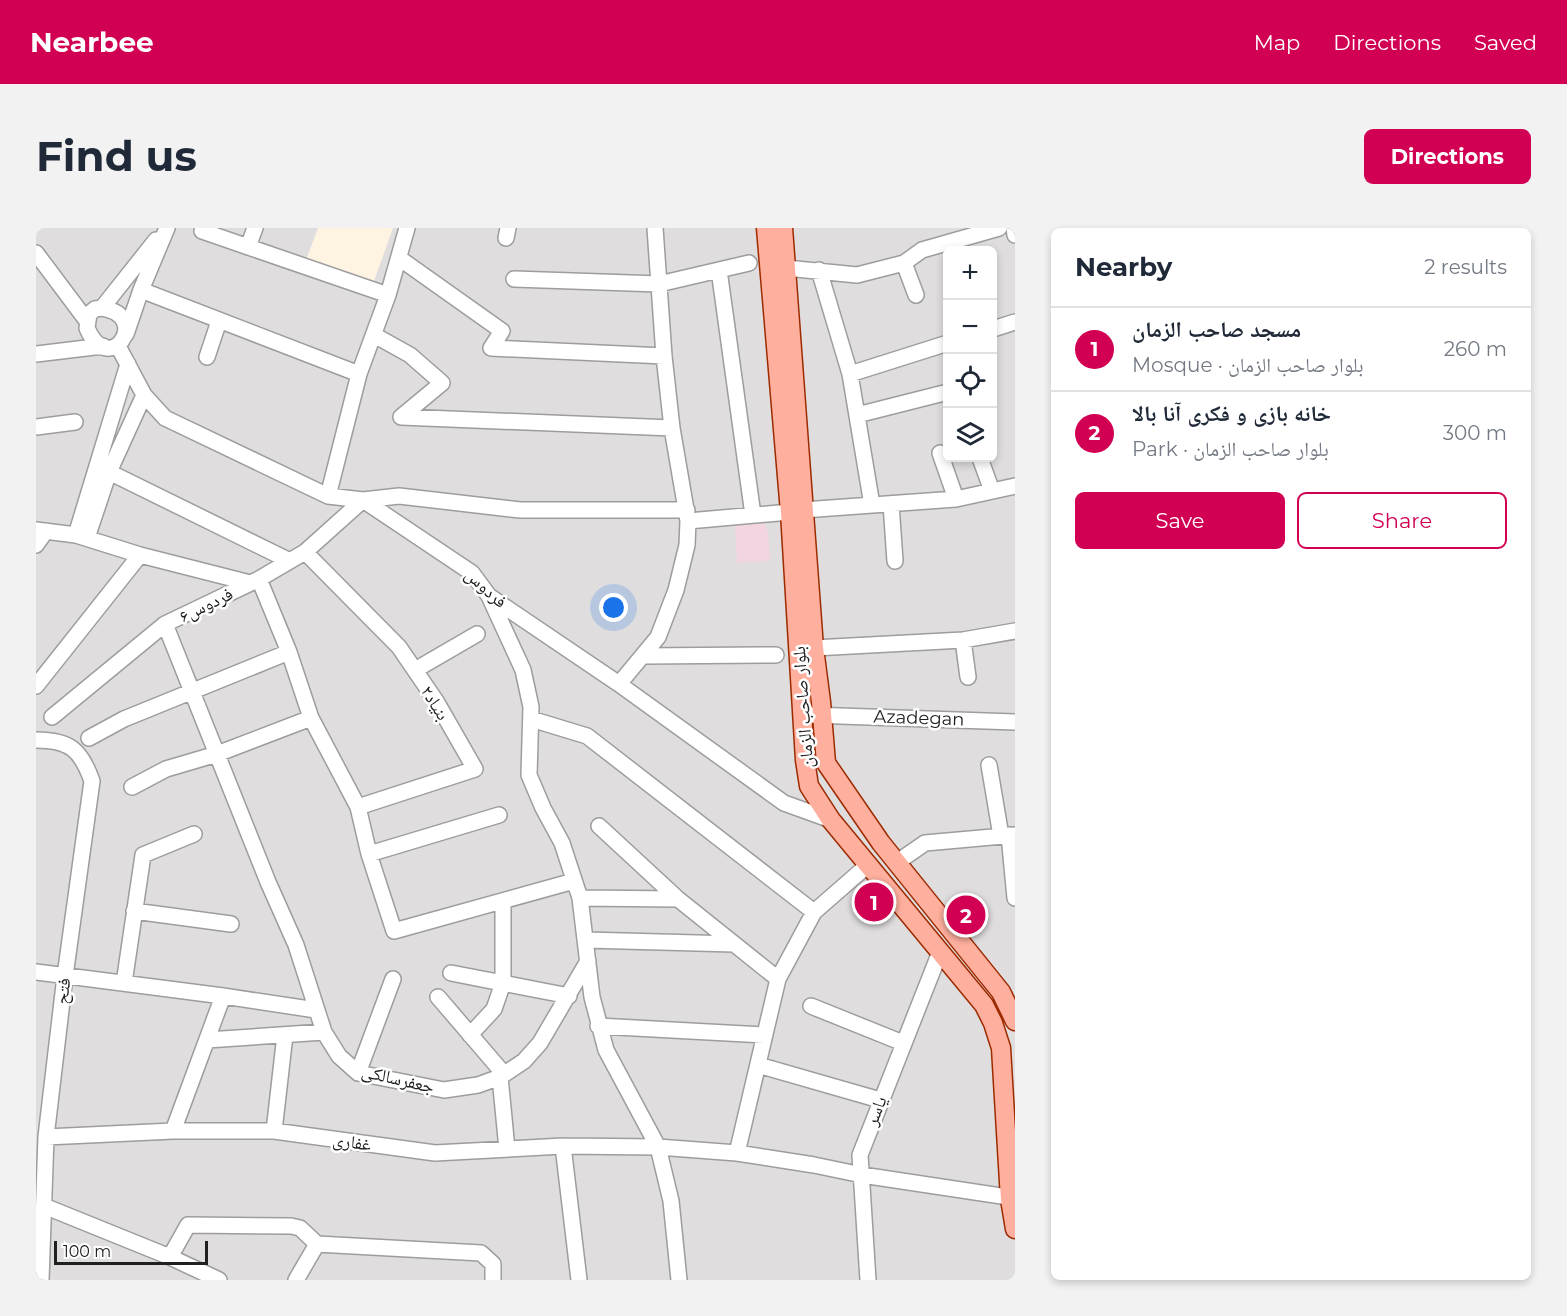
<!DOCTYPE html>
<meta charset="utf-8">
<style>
body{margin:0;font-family:Montserrat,"Noto Naskh Arabic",sans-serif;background:#f2f2f3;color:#1f2937}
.controls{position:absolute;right:18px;top:18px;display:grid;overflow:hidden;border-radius:9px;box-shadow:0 3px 9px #0003}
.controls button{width:54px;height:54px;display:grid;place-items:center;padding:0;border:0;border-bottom:2px solid #e0e1e3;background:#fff;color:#1f2937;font:30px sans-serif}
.scale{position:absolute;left:18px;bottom:15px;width:154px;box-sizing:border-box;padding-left:6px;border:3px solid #202020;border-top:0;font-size:16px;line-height:21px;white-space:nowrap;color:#202020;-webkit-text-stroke:4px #fff;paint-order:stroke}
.you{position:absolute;left:578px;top:380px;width:21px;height:21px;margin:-15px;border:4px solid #fff;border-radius:50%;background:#1a73e8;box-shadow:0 0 0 9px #1a73e833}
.badge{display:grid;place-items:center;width:39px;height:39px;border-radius:50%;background:#d10053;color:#fff;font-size:20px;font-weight:700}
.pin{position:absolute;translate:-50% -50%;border:3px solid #fff;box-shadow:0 2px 6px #0006}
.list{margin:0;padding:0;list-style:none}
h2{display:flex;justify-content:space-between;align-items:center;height:78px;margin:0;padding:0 24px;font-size:26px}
h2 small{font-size:20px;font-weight:400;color:#747a83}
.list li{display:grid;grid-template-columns:39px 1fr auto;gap:18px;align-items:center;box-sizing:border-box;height:84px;padding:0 24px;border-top:2px solid #e0e1e3}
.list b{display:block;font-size:22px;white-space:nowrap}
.list p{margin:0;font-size:20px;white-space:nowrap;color:#747a83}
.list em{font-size:20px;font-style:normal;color:#747a83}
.actions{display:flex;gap:12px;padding:18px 24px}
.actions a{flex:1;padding:14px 0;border:2px solid #d10053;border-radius:9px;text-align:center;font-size:21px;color:#d10053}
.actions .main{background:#d10053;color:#fff}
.icon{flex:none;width:33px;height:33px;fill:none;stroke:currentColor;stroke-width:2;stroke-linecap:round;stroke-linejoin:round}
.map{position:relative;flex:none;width:979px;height:1052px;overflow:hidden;border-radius:9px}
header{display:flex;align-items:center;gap:36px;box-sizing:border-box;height:84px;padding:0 30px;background:#d10053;color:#fff}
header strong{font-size:28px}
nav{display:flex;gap:33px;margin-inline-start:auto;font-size:21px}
.intro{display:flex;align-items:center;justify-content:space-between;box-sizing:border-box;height:144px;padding:0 36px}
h1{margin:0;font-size:42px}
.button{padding:15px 27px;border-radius:9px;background:#d10053;color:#fff;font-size:21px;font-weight:700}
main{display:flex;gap:36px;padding:0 36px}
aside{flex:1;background:#fff;border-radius:9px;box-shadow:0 3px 9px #0003}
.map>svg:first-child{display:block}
</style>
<header>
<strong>Nearbee</strong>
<nav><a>Map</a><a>Directions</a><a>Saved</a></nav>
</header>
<div class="intro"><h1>Find us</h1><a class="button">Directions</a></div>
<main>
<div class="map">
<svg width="979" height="1052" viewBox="0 0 979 1052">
<rect width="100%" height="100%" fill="#f1e9e7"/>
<path fill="#dfddde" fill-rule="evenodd" d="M0,0h979v1052h-979zM912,22h45v208h-45z"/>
<path fill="#f2d5e0" d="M727,294l5,9 2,30 -33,2 -2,-40z"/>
<path fill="#fff3e2" d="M282,0h75l-20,56 -67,-24z"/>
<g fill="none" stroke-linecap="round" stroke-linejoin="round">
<defs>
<path id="minor" d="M978,0l1,7
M166,3l186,64
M470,10l2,-10
M212,19l7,-19
M0,25l51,68
M363,30l103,73 -11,17 173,8
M868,35l12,32
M750,40l71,7 47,-12 18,-13 77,-22
M683,42l34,245
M783,42l31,104 22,131
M478,51l145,5 90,-21
M105,62l218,84
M66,80c51,8 7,72 -15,20l2,-14 6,-5z
M66,80l54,-68
M957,101l22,-7
M90,106l15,-44 26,-62
M338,107l36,20 32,28 -41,34
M82,118l26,49 21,23 163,78 35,4 109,73 17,23 130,88 165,119 47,17
M0,126l67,-8
M171,129l12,-36
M814,146l98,-31
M821,187l91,-23
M365,189l271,11
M0,199l39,-5
M904,225l16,46
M944,230l12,33
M73,244l181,89
M292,268l31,-122 29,-79 19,-67
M327,272l36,-4 121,14h167
M855,276l4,57
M767,282l153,-11 59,-13
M652,293l102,-9
M0,302l40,5 64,20 110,28
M40,307l52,-171
M51,310l22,-66 35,-77
M0,317l10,-14
M269,324l94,95 37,54 39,68 -117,38
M223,351l30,73 22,66 47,89 11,47 25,77 180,-50
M453,368l34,74 8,37 -2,68 14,33 19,35 18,55 12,99 14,53 52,97 13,54 8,79
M129,396l103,258 28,63 28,87 15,24 19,17 86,17 34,-5 22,-8 24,-16 16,-18 48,-82
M927,412l5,37
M778,420l149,-8 52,-9
M607,428l133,-1
M379,442l62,-36
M583,456l39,-47 18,-47 11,-45 1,-24 -16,-93 -8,-72 -9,-128
M0,458l104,-131
M775,487l204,7
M16,489l113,-93 94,-45 46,-27 58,-52
M495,491l56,17 227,176
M53,510l35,-19 165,-67
M0,512c34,0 45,10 56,41l-27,195 -19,161 -5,143
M953,537l12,71
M96,559l34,-18 51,-15 94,-36
M563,598l79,73 100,80
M973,607l6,63
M333,626l130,-39
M860,635l29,-20 90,-8
M544,670l98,1
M98,683l97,13
M550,712l148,4
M0,744l187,24 93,14
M415,745l118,23
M88,755l19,-128 51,-21
M402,769l66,77
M775,778l92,37
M562,798l167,9
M434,807l24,-26 9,-26v-82
M171,812l117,-8
M722,837l122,35
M322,845l35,-94
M464,849l7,72
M137,903l50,-135
M238,903l11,-96
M10,909l127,-6h101l161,22 128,-7 95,1 79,6 77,12 48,10 153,23
M527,918l16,134
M701,925l41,-174 36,-67 55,-48
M8,978l126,51 49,23
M134,1029l18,-32 103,1 9,2 17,16
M260,1052l21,-36 164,9 12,11v16
M832,1052l-8,-125 80,-203"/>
<path id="major" d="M730,0l24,284 15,248 4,26 22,34 153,185 9,18 8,25 9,151 5,30
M747,0l31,420 7,54 5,61 55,80 120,149 14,29"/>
</defs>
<use href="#minor" stroke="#9d9d9d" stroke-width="18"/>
<use href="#major" stroke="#9d2b00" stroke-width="21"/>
<use href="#minor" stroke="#fff" stroke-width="15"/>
<use href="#major" stroke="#ffaf9e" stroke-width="18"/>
</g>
<g text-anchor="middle" stroke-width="5" stroke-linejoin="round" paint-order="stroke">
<g font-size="18" fill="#202020" stroke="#fff">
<text transform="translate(450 360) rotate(42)" y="6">فردوس</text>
<text transform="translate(170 377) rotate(-26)" y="6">فردوس۶</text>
<text transform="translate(399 475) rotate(58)" y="6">بنیاد۲</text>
<text transform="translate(767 479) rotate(-94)" y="6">بلوار صاحب الزمان</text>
<text transform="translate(883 490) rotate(2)" y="6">Azadegan</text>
<text transform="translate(27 763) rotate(-83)" y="6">فتح</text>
<text transform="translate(362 851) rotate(13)" y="6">جعفرسالکی</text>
<text transform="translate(840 883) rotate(-69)" y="6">یاسر</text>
<text transform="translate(316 914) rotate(8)" y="6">غفاری</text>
</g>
</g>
</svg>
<div class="controls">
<button>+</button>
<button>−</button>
<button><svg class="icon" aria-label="locate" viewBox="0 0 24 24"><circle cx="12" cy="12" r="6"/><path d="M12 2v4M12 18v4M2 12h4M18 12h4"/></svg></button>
<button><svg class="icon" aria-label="layers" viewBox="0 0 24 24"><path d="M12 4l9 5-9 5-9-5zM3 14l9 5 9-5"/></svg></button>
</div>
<div class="scale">100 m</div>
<div class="you"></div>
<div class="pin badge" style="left:838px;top:674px">1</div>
<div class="pin badge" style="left:930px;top:687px">2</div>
</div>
<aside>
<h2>Nearby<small>2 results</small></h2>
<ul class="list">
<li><span class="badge">1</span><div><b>مسجد صاحب الزمان</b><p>Mosque · بلوار صاحب الزمان</p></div><em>260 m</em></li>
<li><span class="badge">2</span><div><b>خانه بازی و فکری آنا بالا</b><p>Park · بلوار صاحب الزمان</p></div><em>300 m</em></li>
</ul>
<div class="actions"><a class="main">Save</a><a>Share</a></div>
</aside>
</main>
